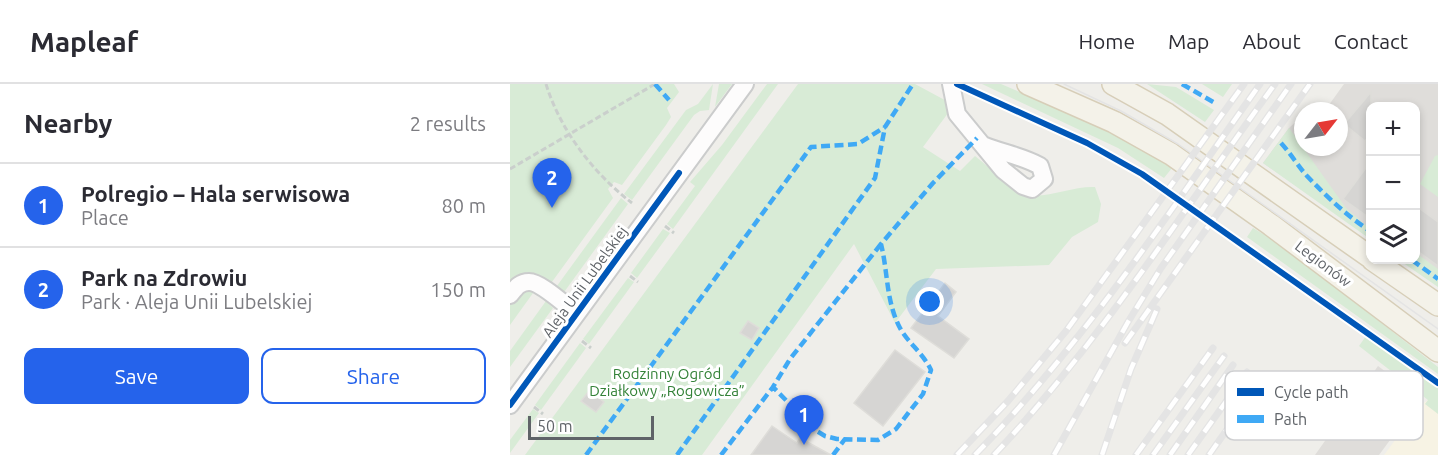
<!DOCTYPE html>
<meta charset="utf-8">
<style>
body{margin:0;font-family:Ubuntu,sans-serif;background:#f7f7f7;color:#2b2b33}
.controls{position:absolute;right:18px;top:18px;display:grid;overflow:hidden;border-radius:12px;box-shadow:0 3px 9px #0003}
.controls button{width:54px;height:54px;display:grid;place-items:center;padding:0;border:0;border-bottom:2px solid #e1e1e2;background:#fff;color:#2b2b33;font:30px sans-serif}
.compass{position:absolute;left:784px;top:18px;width:54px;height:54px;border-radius:50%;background:#fff;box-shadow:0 3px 9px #0003;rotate:59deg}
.scale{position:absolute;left:18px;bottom:15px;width:126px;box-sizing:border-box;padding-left:6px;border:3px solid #5f6368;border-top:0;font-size:16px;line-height:21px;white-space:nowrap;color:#5f6368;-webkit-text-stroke:4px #fff;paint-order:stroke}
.you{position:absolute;left:420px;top:218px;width:21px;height:21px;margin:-15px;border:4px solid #fff;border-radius:50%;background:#1a73e8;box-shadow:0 0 0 9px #1a73e833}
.badge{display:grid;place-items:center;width:39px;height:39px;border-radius:50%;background:#2563eb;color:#fff;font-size:20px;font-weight:700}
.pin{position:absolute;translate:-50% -50px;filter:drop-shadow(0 2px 3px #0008)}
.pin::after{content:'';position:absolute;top:32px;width:21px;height:18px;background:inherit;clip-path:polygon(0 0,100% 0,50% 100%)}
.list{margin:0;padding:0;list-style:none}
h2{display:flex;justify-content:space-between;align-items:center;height:78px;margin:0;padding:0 24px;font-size:26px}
h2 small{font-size:20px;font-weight:400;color:#7c7c81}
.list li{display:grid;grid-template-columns:39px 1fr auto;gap:18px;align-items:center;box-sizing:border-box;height:84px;padding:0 24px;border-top:2px solid #e1e1e2}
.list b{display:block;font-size:22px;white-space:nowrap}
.list p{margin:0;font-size:20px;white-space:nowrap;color:#7c7c81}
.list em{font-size:20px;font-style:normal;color:#7c7c81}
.actions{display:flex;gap:12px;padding:18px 24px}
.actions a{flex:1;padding:14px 0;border:2px solid #2563eb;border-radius:12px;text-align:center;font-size:21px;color:#2563eb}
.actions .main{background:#2563eb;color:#fff}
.icon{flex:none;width:33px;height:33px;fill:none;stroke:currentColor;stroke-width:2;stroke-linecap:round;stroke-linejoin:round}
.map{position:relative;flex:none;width:928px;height:371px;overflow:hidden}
header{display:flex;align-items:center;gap:36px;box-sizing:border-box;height:84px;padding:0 30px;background:#fff;border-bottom:2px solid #e1e1e2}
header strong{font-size:28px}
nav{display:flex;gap:33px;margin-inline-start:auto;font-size:21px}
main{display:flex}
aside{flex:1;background:#fff}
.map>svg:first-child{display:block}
</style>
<header>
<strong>Mapleaf</strong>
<nav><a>Home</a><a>Map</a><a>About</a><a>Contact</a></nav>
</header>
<main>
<aside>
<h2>Nearby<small>2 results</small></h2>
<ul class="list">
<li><span class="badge">1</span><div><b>Polregio – Hala serwisowa</b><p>Place</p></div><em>80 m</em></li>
<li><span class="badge">2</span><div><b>Park na Zdrowiu</b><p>Park · Aleja Unii Lubelskiej</p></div><em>150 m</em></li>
</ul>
<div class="actions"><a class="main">Save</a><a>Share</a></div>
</aside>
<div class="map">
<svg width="928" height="371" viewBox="0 0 928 371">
<rect width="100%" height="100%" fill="#efeeea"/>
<path fill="#f7f3e4" d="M918,316l10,8v47h-54l38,-51z"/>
<path fill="#dfddda" d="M834,0h94v200l-22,-24v-154h-46v131l-107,-74 26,-35 14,-13v32h36v-36h-32l5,-3 14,1z
M868,282l43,32 -42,57h-64z"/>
<path fill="#d8ebd6" d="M0,0h164l5,8 -12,16 4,9 -5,8 -44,60 -8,-3 -6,7 5,9 -64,88 -8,-4 -31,43z
M203,0l-4,26 -9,1 -6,4 -62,85 -8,-6 62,-84 12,-6z
M209,0h13l-17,23z
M257,0h11l-105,145 -6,-5 28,-38 -5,-4 32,-37z
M288,0h117l39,21 -31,42 37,24 15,-15c10,8 44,38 54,39 20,3 44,-9 66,-8l6,17 -3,18 -26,15 -23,28 -113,4 -41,54 -41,-79 -152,211h-177z
M472,0h19l87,37 39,19 45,28 -8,10 -46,-30z
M637,0l29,3 38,23 -9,12z
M692,0h30l-9,13z
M779,44l57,80 24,21v10l-107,-76z
M928,71v42l-18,-13 15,-28z
M111,114l7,6 -66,91 -8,-5z
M743,144l10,6 2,-2c59,44 115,91 173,135v7l-191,-137z
M153,145l7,4 -33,45 -6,-5z
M906,169l22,16v18l-39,-27h17z
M118,194l6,4 -45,62 -6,-5z
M36,217l7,7 -43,59v-16z
M856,252l72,52v26l-13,-10 3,-4 -69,-54z
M70,259l6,5 -45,62 -6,-5z
M23,325l6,4 -29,40v-13z"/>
<path fill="#d6d5d3" stroke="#deddd9" stroke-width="1.5" d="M861,8v42l-6,7 -21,-17z
M861,77v58l-28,-20z
M906,122l22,16v44l-22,-16z
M435,199l11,9 -18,24 31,23 -15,19 -43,-30z
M238,237l11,7 -7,12 -12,-7z
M385,266l30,22 -42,54 -29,-23z
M79,307l15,11 -8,10 -15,-11z
M262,342l25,17 3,-5 31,17h-80z"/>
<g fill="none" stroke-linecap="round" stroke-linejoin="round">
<defs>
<path id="minor" d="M441,0l6,30 46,56 20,16 9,3 12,-10 -4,-13c-18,-10 -38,-13 -57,-21
M0,211c5,-6 9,-13 19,-13 12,0 37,24 47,31
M0,321l235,-321"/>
<path id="major" d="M518,0l86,38 57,32 100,71 167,126
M603,0l54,30 203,143
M863,176l65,45"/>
</defs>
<use href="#minor" stroke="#cbcccc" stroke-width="20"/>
<use href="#major" stroke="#d7ceb8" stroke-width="24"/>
<path stroke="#cacfcc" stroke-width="3" stroke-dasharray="6 3" stroke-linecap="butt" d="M36,0c14,46 48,90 86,119
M0,85l145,-85
M155,142l9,7
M120,192l8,6
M72,257l9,7
M24,323l9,7"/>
<use href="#minor" stroke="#fdfcfc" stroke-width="16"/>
<use href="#major" stroke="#f4f2e9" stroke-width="21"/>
<path stroke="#e4e4e4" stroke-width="1.5" d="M554,0l57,27 57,33 260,185"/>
<defs>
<path id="rail" d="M615,259l185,-259
M447,371l51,-54 58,-70 178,-247
M465,371c109,-112 195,-244 285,-371
M484,371c107,-114 190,-246 281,-371
M544,371l74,-133 33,-54 130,-184
M592,371l29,-86 26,-60
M626,371l77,-107
M643,371l71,-99
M660,371l63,-90
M678,371l59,-83
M699,371l53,-75"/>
</defs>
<use href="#rail" stroke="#e4e4e4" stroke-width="7"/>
<use href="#rail" stroke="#fff" stroke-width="4.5" stroke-dasharray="14" stroke-linecap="butt"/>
<path stroke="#3fa9f5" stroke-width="4.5" stroke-dasharray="9 4.5" stroke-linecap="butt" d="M145,0l14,16
M672,0l33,19
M771,59c10,11 17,23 26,33 20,21 39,39 63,55
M371,160l-91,115 -17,28 42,43 10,6 12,3 41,1 18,-11 27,-35 8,-24c-8,-17 -23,-27 -31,-42 -14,-26 -12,-56 -19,-84l52,-61 44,-45
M902,176l26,19
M76,371l225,-308 47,-3 27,-17
M167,371l198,-277 10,-51 28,-43
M211,371l52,-68
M323,371l12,-16"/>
<defs>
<path id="cycleway" d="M447,0l130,59 55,31 296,209
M0,321l169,-232"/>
</defs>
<use href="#cycleway" stroke="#fff" stroke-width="10"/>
<use href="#cycleway" stroke="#0057b8" stroke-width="6"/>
</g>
<g text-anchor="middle" stroke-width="6" stroke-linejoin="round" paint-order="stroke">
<g font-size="15" fill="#5f6368" stroke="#fff">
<text transform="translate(813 180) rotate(37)" y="5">Legionów</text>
<text transform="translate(75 198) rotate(-54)" y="5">Aleja Unii Lubelskiej</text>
</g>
<g font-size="15" fill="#348238" stroke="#fff">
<text x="157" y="295">Rodzinny Ogród<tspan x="157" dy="17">Działkowy „Rogowicza”</tspan></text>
</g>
</g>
<rect x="715" y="287" width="198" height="69" rx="9" fill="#fff" stroke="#cfd0d2" stroke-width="1.5"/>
<rect x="727" y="304" width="27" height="8" fill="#0057b8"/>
<rect x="727" y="331" width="27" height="8" fill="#3fa9f5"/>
<g font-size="16" fill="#5f6368">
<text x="764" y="314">Cycle path</text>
<text x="764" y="341">Path</text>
</g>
</svg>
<div class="controls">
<button>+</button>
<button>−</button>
<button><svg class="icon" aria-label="layers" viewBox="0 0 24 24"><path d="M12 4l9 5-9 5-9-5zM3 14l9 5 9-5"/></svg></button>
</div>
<svg class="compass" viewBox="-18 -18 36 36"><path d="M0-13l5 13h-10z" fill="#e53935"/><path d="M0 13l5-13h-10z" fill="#7c7c81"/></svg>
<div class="scale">50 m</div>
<div class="you"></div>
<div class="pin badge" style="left:294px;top:361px">1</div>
<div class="pin badge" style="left:42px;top:124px">2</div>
</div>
</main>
